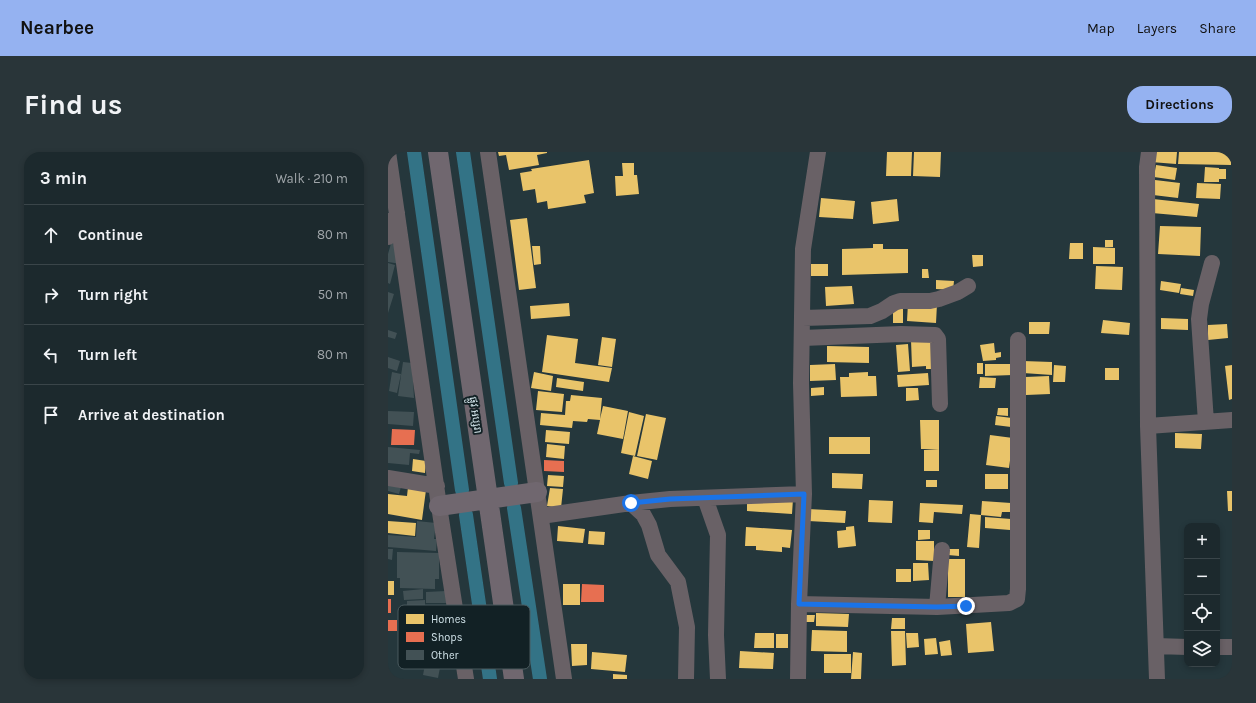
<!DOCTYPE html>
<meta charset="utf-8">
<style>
body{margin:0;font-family:Karla,"Noto Sans Khmer",sans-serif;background:#293539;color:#f1f3f6}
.controls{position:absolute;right:12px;bottom:12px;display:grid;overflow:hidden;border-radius:8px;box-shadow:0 2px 6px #0003}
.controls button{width:36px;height:36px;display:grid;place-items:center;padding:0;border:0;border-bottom:1px solid #3a4549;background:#1c292d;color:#f1f3f6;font:20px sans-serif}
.stop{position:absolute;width:12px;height:12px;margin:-9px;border:3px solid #1a73e8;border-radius:50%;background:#fff}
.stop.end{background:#1a73e8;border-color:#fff;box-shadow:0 1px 4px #0008}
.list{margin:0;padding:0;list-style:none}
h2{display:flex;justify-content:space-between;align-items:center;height:52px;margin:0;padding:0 16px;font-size:17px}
h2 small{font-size:13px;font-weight:400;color:#a0a6aa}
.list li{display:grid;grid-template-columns:26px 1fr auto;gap:12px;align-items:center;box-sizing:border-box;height:60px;padding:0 16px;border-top:1px solid #3a4549}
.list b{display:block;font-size:15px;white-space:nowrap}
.list em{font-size:13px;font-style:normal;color:#a0a6aa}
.icon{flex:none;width:22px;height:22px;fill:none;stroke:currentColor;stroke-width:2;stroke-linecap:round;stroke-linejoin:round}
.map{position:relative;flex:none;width:844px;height:527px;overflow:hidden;border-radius:16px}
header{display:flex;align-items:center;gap:24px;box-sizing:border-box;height:56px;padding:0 20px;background:#95b2f1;color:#111}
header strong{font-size:19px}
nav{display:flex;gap:22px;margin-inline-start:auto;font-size:14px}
.intro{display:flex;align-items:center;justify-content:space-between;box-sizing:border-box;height:96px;padding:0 24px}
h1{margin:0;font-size:28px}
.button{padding:10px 18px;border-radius:16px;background:#95b2f1;color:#111;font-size:14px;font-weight:700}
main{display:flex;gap:24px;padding:0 24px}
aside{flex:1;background:#1c292d;border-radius:16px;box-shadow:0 2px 6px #0003}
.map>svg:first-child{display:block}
</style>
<header>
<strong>Nearbee</strong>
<nav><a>Map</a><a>Layers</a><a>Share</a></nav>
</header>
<div class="intro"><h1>Find us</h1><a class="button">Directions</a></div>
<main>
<aside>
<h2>3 min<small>Walk · 210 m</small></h2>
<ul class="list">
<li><svg class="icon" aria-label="ahead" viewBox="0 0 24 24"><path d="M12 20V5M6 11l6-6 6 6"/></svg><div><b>Continue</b></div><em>80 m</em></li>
<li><svg class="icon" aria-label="right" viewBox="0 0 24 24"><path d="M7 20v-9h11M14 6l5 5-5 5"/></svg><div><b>Turn right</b></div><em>50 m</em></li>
<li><svg class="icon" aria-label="left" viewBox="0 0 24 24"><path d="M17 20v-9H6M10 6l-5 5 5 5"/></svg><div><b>Turn left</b></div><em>80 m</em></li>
<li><svg class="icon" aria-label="arrive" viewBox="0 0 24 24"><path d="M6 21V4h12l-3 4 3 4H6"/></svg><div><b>Arrive at destination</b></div></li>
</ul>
</aside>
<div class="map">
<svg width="844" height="527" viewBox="0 0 844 527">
<rect width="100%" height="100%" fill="#25373c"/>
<path fill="#e9c46a" d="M110,0h49v1l-10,2 2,10 -30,5 -3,-15 -7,1z
M499,0h25l-1,24h-25z
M526,0h27l-1,25 -27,-1z
M763,0h26l-1,12 -25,-2z
M791,0h52v13l-53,-1z
M201,8l5,33 -10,2 2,8 -38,6 -1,-8 -10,2 -2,-14 -12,2 -3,-18 12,-2 -1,-2z
M234,11h12v12h3l2,19 -23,2 -1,-20h8z
M768,13l21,3 -2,12 -21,-3z
M817,15l14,1v1h7v10h-7v3h-15z
M767,28l25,3 -2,15 -25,-3z
M809,31l24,1 -1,15 -24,-1z
M433,46l34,3 -2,18 -34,-2z
M509,47l2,22 -26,3 -2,-22z
M765,47l46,5 -2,13 -45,-4z
M139,66l9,70 -17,2 -9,-70z
M772,74l41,1 -1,29 -42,-2z
M717,88h8v7h-8z
M682,91h13v16h-14z
M485,92h10v5h25v24l-66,2v-26l31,-1z
M144,94h8l1,18 -7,1z
M705,95l22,1v16h-22z
M584,103h11v11l-10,1z
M423,112h17v12h-17z
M708,114l27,1 -1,23 -27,-1z
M534,117h6l1,9h-7z
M548,128l18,1 -1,9 -17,-1z
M773,129l20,3 -2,9 -19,-3z
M464,134l2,18 -28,2 -1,-19z
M793,136l13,2 -1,6 -13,-2z
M181,151l1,13 -39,3 -1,-13z
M520,151l29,1 -1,19 -29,-2z
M505,154h10v17h-10z
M773,166l27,1v11l-27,-1z
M715,168l27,3 -1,12 -28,-2z
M641,170h21l-1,12h-20z
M839,172l1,14 -20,2v-15z
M159,183l31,4 -3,24 37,5 -3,14 -67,-10z
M214,185l14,2 -4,28 -14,-2z
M544,187l2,30h-8v-3l-14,1 -1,-27z
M606,191l1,10 6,-1v5l-5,1v2l-13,1 -3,-16z
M520,192l2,27 -12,1 -2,-27z
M439,194l42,1v16l-42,-1z
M635,209l29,1v13l-29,-2z
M589,211h6v11h-6z
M447,212l1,16 -26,1v-16z
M597,212h28v11l-28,1z
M666,213l12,1 -1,16h-12z
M844,213v34l-3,1 -4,-34z
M717,216h14v12h-14z
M146,220l19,4 -2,15 -20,-3z
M480,220v4h8l1,20 -36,1 -1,-20h9v-4z
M540,221l1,12 -31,2 -1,-12z
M661,224l1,18 -24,1 -1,-18z
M592,225l16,1 -1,10h-16z
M169,226l27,4 -1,9 -27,-4z
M436,235v8l-13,1v-8z
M518,236h12l1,12 -13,1z
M150,239l26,3 -2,18 -26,-2z
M183,243l31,3 -2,21 3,-13 25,5 -5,28 -26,-5 3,-14 -12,-1 -1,3 -14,-1 -1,7 -32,-3 1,-12 24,2 1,-14h4z
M610,256h10v8l-11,-1z
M241,260l15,4 -9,40 -14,-3z
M258,262l20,4 -9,42 -20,-4z
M608,264l16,2 -1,9 -16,-2z
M532,268h19v29h-18z
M158,278l24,2 -1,12 -24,-2z
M787,281l27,1 -1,15 -26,-1z
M602,283l23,3 -4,30 -23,-3z
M441,285h41v17h-41z
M159,292l18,2 -1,13 -18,-2z
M551,297v22h-15v-21z
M245,304l19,5 -4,18 -19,-5z
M25,307l13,2 -1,12 -13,-2z
M444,321l31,1 -1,15 -30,-1z
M597,322h23v15h-23z
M160,323l16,1 -1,11 -16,-1z
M538,328h11v7h-11z
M20,335l18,3 -4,30 -34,-6v-20l19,2z
M162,336l13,1 -2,19 -14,-2z
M839,339h5v20h-4z
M359,345l46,2 -1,15 -45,-3z
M481,348l24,1 -1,22 -24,-1z
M594,349l29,2 -1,9h-8l-1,5 -20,-2z
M532,351l43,2 -1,9 -28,-2 -1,11 -14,-1z
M420,357l38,2 -1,12 -37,-2z
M582,362l11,1 -2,33 -12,-1z
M597,365l26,2 -1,11 -25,-2z
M0,369l28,2 -1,13 -27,-3z
M170,374l27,3 -2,14 -26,-2z
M466,374l2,20 -18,2 -1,-17 9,-1v-3z
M358,375l46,3 -2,18 -8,-1v5l-26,-2v-4h-11z
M530,378h12v9l-12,1z
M201,379l16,1 -1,13 -16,-1z
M528,389h18v20l-18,-1z
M560,397h11v7l-11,-1z
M560,407h17v38h-17z
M525,411h15l1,17 -16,1z
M508,417h15v13h-15z
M0,429h6v14h-6z
M175,432h17v21h-17z
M428,461l33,1 -1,13 -32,-1z
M418,463h9l-1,7h-9z
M504,466h13v11h-14z
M603,470l3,29 -26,2 -2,-29z
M424,478l35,1v21l-36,-1z
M503,479h14l1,34 -14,1z
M367,481h19v15h-20z
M518,481h12l1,14 -12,1z
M388,482h12v14h-12z
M548,486l2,16 -13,1 -1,-16z
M562,488l2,15 -11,1 -2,-14z
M183,492h16v21l-15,1z
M352,499l34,2 -1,16 -34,-1z
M204,500l35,3 -2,17 -34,-3z
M465,500l9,1 -1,26h-10z
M436,502h27v19h-27z
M225,522l14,1v4h-14z"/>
<path fill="#e76f51" d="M4,277l23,1 -1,15h-23z
M156,308l20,1v11l-20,-1z
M194,432l22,1v17h-23z
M0,447h3v14h-3z
M0,468h9v11h-9z"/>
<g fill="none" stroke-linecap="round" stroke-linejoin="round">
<path stroke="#337386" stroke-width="14" d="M26,0l48,338
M75,0l48,331
M126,356l26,171
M78,363l24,164"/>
</g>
<path fill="#425155" d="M4,88l9,24 -13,-2v-8z
M0,111l7,2 -5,19 -2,-1z
M0,140l6,2 -6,19z
M0,178l9,3 -2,6 -7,-2z
M0,205l12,4 -3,10 -9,-3z
M15,210l9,1 2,35 -16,-2z
M4,220l9,2 -4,19 -8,-2z
M0,259l26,1 -1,14 -25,-2z
M0,295l32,3 -1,4 -9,-1 -1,12 -21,-2z
M0,332l13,3 -2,7 -11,-3z
M29,369l19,2 -2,16h3l-1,12 -48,-4v-12l28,2z
M0,397h5l-1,11 -4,-1z
M9,400l42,1v26h-4v10l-35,-1v-10h-3z
M35,437v10l-19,1 -1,-9z
M58,439v12h-20v-11z
M37,448v8l-18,1v-8z
M41,492l15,3 -6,31 -15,-3z"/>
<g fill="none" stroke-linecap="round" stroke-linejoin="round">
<path stroke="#696166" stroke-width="16" d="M0,0l51,354 27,173
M100,0l76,527
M761,0l-2,15 1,259 9,253
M0,85l2,-9 7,-15
M415,166l67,-2 12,-5 12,-8 6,-2h30l9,-2 19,-7 10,-6
M415,186l98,-4 34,1 3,4 2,65
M818,270l-7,-103 2,-15 11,-41
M760,274l84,-6
M0,326l49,8
M317,346l13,37 -2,100 2,44
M243,351l12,11 6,11 9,30 20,27 9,45 -1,52
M153,364l90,-13 39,-4 134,-5
M411,452l138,3 72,-4 8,-4 1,-10v-249
M549,455l5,-57
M768,494l31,1
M829,495h15
M410,527l1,-75 5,-110 -3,-111 2,-134 15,-97"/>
<path stroke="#70676f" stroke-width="20" d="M50,0l76,527
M51,354l98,-14"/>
</g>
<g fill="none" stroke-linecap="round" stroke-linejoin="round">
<path stroke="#1a73e8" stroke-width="5" d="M243,351l39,-4 134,-5 -5,110 138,3 29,-1"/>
</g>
<g text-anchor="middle" stroke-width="4" stroke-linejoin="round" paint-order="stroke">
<g font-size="11" fill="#cfe1e7" stroke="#122125">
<text transform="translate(88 263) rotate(82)" y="4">ផ្លូវ អប្សរា</text>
</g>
</g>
<rect x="10" y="453" width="132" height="64" rx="6" fill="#122125" stroke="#4b5b5f" stroke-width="1"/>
<rect x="18" y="462" width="18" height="10" fill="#e9c46a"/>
<rect x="18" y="480" width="18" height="10" fill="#e76f51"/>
<rect x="18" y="498" width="18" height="10" fill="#425155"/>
<g font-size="11" fill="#cfe1e7">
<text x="43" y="471">Homes</text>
<text x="43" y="489">Shops</text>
<text x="43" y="507">Other</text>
</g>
</svg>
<div class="controls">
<button>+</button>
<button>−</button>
<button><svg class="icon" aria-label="locate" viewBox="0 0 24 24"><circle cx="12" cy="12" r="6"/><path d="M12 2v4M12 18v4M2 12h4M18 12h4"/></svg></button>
<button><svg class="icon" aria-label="layers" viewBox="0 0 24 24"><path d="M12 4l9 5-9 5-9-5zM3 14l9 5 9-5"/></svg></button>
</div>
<div class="stop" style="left:243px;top:351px"></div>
<div class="stop end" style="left:578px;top:454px"></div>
</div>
</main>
